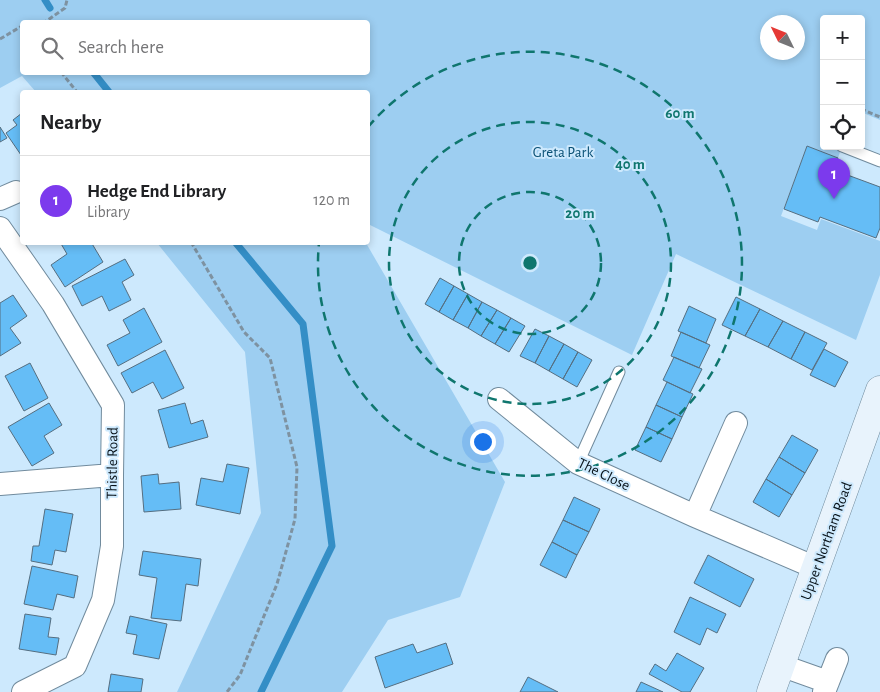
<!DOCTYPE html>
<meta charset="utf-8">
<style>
body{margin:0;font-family:"Alegreya Sans",sans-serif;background:#f6f6f6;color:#202124}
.controls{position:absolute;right:15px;top:15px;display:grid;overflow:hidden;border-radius:5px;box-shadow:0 2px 8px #0003}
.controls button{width:45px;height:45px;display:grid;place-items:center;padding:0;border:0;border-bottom:1px solid #e0e0e0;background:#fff;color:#202124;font:25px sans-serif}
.compass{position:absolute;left:760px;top:15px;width:45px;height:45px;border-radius:50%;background:#fff;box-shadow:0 2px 8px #0003;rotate:313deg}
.you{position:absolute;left:482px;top:441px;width:18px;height:18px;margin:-12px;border:4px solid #fff;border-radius:50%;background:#1a73e8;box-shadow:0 0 0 8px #1a73e833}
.badge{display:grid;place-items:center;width:32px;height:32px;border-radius:50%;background:#7c3aed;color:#fff;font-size:16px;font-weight:700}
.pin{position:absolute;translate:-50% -41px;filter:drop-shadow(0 1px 2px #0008)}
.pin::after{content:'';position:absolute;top:26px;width:18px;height:15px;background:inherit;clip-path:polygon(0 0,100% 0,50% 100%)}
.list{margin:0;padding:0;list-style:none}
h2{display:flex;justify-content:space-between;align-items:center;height:65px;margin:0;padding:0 20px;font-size:21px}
h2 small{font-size:16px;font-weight:400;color:#757577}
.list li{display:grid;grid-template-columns:32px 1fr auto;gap:15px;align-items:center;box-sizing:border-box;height:90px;padding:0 20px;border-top:1px solid #e0e0e0}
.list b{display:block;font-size:19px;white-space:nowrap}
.list p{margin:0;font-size:16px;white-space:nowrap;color:#757577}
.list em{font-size:16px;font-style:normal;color:#757577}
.icon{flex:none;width:28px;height:28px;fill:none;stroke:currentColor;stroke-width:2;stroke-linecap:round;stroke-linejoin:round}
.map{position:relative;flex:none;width:880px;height:692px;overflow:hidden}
.search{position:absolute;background:#fff;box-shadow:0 2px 8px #0003;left:20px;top:20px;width:350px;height:55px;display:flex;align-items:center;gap:12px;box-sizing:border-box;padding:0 18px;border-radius:5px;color:#757577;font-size:19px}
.panel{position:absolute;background:#fff;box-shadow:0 2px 8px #0003;left:20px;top:90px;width:350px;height:155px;border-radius:5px}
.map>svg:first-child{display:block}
</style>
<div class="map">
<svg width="880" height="692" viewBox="0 0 880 692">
<rect width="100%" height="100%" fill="#cde9fd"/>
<path fill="#9dcef1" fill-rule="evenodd" d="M0,0h880v120l-19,-8v-93h-37v127h18l-4,12 -31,-12 -26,70 36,14 4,-11 59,22v34l-24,65 -180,-86 -44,101 -264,-131v-132h-332l-14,-16 -22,12zM22,22h346v50h-346zM768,22h30v30h-30z
M157,243h209l139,239 -45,115 -72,23 -46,72h-165l84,-179 -16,-161z"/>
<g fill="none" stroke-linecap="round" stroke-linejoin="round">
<path stroke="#348ec6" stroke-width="7" d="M45,0l5,8
M93,72l16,20
M235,242l68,82 29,222 -71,146"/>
</g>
<path fill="#65bdf6" stroke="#556e80" d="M22,113v41l-1,1 -15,-22 11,-8 -4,-5z
M0,127l7,11 -7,4z
M807,146l31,12 -4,12 46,17v41l-4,10 -56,-21 -2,5 -34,-13z
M60,242h31l12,20 -38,25 -14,-22 16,-11z
M125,259l9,16 -12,7 9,18 -22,11 -7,-15 -20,10 -10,-20z
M440,278l14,8 -15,26 -14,-8z
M454,286l14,8 -15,26 -14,-8z
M468,294l14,8 -14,26 -15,-8z
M13,295l14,21 -17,12 11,15 -21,13v-53z
M736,297l24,12 -15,27 -23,-11z
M482,302l15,8 -16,26 -13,-8z
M689,306l27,13 -10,24 -28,-12z
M144,308l18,34 -44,24 -11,-21 23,-12 -7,-13z
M760,309l23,12 -15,26 -23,-11z
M497,310l14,8 -16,26 -14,-8z
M511,318l14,8 -16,26 -14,-8z
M783,321l22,11 -14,27 -23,-12z
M535,329l14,7 -14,27 -15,-7z
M681,332l29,13 -11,23 -28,-12z
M805,332l22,11 -15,27 -21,-11z
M549,336l15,8 -15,27 -14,-8z
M564,344l14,8 -15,27 -14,-8z
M824,349l24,13 -13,25 -25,-12z
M165,350l19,38 -22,11 -9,-17 -21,11 -11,-20z
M578,352l14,8 -15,27 -14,-8z
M674,357l28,12 -12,24 -27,-13z
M30,363l18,35 -24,13 -19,-35z
M667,382l26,12 -11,23 -26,-12z
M49,403l13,22 -18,11 10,17 -22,13 -24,-39z
M185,403l6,21 12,-4 5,17 -39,11 -11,-38z
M656,405l26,12 -10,22 -26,-12z
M646,427l26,12 -11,23 -26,-12z
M792,435l26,15 -13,23 -26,-16z
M779,457l26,16 -13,22 -26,-16z
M227,464l22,4 -9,46 -44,-9 5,-27 22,4z
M158,474l1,10 20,-2 2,27 -37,3 -3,-36z
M766,479l26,16 -13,22 -26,-15z
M574,497l26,12 -11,23 -26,-12z
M45,509l28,5 -7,38 -11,-2 -3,15 -21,-4 2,-15h6z
M563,520l26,12 -12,23 -25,-13z
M552,542l25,13 -11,23 -26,-13z
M143,551l58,8 -3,27 -12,-2 -5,37 -30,-3 6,-40 -18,-3z
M708,555l46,24 -14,28 -46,-24z
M32,566l46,10 -4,22 -17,-4 -4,16 -29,-6z
M690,597l36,17 -9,19 -10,-5 -7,17 -26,-13z
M25,614l26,4 -3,19 11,1 -3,17 -37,-6z
M130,616l37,8 -8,35 -26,-5 4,-19 -11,-2z
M446,643l7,21 -68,24 -10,-31 38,-13 4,9z
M677,653l27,15 -14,24h-8l-33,-18 6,-10 11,7z
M111,674l32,5 -2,13h-33z
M528,677l30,15h-38z
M641,682l22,10h-27z"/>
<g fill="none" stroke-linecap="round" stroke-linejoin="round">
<defs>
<path id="service" d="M842,146l38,15
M578,463l41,-91"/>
<path id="minor" d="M0,199l16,-7
M0,228l53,76 60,101 -1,70v71l-9,54 -28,66 -52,26
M499,399l79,64 117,53 121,52
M0,484l112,-9
M695,516l41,-93
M780,665l48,17
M824,692l13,-33"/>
<path id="secondary" d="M771,692l109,-302"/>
</defs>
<use href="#service" stroke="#718b9d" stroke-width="13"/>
<use href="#minor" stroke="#718b9d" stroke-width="24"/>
<use href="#secondary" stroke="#718b9d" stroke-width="29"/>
<path stroke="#7e92a1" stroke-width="3" stroke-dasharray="5 2.5" stroke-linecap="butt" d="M42,22h3l20,-14 2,-8
M0,39l22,-13
M61,72l16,20
M861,109l19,8
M191,242l53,90 26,26 27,109 -2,52 -18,65 -37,91 -13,17"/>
<use href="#service" stroke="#fff" stroke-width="11"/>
<use href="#minor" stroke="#fff" stroke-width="22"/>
<use href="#secondary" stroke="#e8f3fc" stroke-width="28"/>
</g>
<g fill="none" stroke="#0f766e" stroke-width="2.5" stroke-dasharray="9 6">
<circle cx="530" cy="263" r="71"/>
<circle cx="530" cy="263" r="141"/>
<path d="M368 127A212 212 0 1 1 319 243"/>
</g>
<g text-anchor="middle" stroke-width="4" stroke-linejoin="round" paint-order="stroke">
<g font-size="15" fill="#095075" stroke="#cde9fd">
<text x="563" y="157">Greta Park</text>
</g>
<g font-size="15" fill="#081219" stroke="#cde9fd">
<text transform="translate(112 463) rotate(-89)" y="5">Thistle Road</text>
<text transform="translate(604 474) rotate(26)" y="5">The Close</text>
<text transform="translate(826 541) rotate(-70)" y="5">Upper Northam Road</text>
</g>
</g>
<circle cx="530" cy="263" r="8" fill="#0f766e" stroke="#cde9fd" stroke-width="2.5"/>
<g font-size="15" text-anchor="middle" font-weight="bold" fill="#0f766e" stroke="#cde9fd" stroke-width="4" stroke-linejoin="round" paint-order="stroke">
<text x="680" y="118">60 m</text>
<text x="630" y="169">40 m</text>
<text x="580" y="218">20 m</text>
</g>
</svg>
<div class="controls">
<button>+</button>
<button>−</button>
<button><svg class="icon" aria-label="locate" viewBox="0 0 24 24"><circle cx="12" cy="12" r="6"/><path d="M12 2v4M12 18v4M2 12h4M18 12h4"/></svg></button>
</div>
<svg class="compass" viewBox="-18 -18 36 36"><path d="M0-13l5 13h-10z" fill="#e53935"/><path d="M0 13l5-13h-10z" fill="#757577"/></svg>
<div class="you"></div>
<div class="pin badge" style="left:834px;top:199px">1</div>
<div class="search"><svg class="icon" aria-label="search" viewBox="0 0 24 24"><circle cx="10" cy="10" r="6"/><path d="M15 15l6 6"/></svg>Search here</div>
<section class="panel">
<h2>Nearby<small></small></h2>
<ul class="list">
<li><span class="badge">1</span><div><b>Hedge End Library</b><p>Library</p></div><em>120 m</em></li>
</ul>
</section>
</div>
